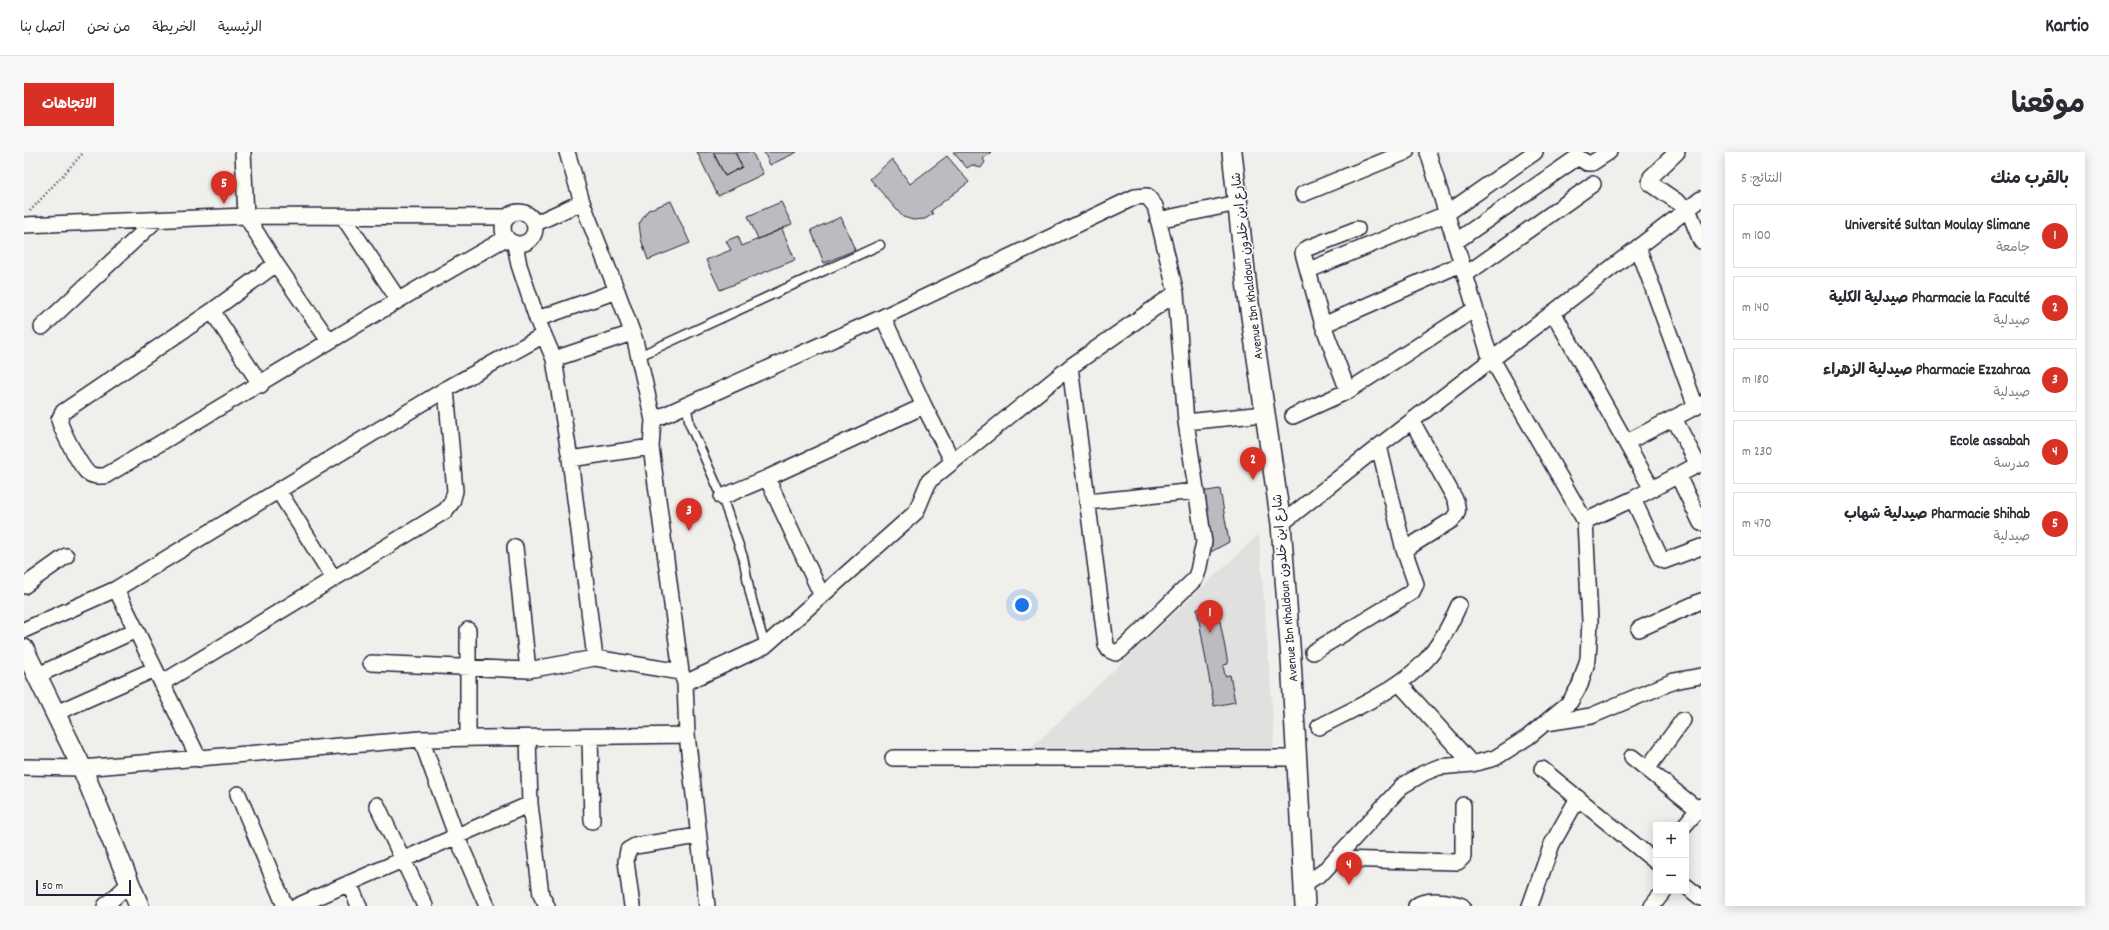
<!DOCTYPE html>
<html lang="ar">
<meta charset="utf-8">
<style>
body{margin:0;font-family:Dekko,"Playpen Sans Arabic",sans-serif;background:#f7f7f7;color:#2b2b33;direction:rtl}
.controls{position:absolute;right:12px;bottom:12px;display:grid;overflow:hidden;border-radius:0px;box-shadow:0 2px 10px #0003}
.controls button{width:36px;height:36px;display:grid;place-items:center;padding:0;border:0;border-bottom:1px solid #e1e1e2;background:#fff;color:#2b2b33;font:20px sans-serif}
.scale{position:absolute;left:12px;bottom:10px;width:95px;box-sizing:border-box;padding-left:4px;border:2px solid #22223b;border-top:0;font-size:11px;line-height:14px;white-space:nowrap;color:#22223b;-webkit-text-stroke:3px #fdfcf7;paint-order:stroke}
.you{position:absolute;left:998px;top:453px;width:14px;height:14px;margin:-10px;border:3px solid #fff;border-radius:50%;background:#1a73e8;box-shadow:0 0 0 6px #1a73e833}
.badge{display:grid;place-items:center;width:26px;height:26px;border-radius:50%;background:#d93025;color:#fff;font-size:13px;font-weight:700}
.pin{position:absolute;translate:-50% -33px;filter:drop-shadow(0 1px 2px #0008)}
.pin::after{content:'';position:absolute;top:21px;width:14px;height:12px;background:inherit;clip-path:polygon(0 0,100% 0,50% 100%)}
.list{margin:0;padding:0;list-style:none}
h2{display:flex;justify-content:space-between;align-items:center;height:52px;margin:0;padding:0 16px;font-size:17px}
h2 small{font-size:13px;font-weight:400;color:#7c7c81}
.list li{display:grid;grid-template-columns:26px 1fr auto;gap:12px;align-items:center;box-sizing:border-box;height:64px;margin:0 8px 8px;padding:0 8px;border:1px solid #e1e1e2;border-radius:0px}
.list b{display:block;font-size:15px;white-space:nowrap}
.list p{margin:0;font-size:13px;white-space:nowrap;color:#7c7c81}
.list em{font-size:13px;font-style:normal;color:#7c7c81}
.map{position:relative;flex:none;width:1677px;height:754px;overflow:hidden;direction:ltr;border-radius:0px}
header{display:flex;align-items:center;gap:24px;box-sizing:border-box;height:56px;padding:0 20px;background:#fff;border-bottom:1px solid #e1e1e2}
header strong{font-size:19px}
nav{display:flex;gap:22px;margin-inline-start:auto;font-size:14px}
.intro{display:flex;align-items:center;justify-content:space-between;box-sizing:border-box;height:96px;padding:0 24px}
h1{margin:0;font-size:28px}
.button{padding:10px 18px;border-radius:0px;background:#d93025;color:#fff;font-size:14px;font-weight:700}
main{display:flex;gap:24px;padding:0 24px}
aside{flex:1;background:#fff;border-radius:0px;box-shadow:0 2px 10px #0003}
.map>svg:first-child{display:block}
</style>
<header>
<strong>Kartio</strong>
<nav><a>الرئيسية</a><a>الخريطة</a><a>من نحن</a><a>اتصل بنا</a></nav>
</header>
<div class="intro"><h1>موقعنا</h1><a class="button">الاتجاهات</a></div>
<main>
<aside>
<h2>بالقرب منك<small>النتائج: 5</small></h2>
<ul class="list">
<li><span class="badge">1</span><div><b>Université Sultan Moulay Slimane</b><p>جامعة</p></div><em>100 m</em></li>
<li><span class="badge">2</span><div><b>Pharmacie la Faculté صيدلية الكلية</b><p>صيدلية</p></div><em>140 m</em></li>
<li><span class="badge">3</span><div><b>Pharmacie Ezzahraa صيدلية الزهراء</b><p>صيدلية</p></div><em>180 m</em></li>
<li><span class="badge">4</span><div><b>Ecole assabah</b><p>مدرسة</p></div><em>230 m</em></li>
<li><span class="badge">5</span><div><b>Pharmacie Shihab صيدلية شهاب</b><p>صيدلية</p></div><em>470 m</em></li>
</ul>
</aside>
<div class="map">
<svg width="1677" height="754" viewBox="0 0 1677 754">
<rect width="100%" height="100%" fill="#f0efec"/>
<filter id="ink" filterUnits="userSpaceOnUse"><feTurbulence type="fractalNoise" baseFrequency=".025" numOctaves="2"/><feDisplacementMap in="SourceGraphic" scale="8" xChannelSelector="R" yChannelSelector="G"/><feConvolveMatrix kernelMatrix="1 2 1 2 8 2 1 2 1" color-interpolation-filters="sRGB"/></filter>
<g filter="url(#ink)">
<path fill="#e0e0df" d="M1235,382l15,198 -1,18 -259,14z"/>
<path fill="#bcbcc0" stroke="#22223b" d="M673,0h16l12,24 17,-9 -7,-15h17l11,22 -45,22z
M689,0h22l7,15 -17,9z
M740,0h33l-27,13z
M929,0h38l-8,7 2,3 -4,6 -9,-3 -5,3z
M923,4l22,26 -38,29 2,3 -8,5 -12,1 -10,-3 -33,-38 22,-20 18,25z
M647,49l19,42 -42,17 -7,-21 -2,-15 9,-14z
M757,50l11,22 -34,15 -10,-23z
M817,65l14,33 -31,13 -13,-33z
M758,77l13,31 -75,30 -14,-30 25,-10 -5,-9 12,-5 4,10z
M1196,337l9,53 -20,11 -9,-61z
M1190,454l3,16 3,-1 8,43 -5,1 2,11 5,-1 5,27 -21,4 -17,-97z"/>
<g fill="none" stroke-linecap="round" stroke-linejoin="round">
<defs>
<path id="service" d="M615,204l241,-111
M662,252l4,21 32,72 21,60 7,36 15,53"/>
<path id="minor" d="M219,0l3,64 30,48 53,77
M543,0l15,50 35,89 18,49 18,80 -2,27 30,225 4,11 2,52 20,171
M1653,0l-26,25 -1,6 38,26 13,32
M1279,42l103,-42
M479 76a16 16 0 1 1 32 0a16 16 0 1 1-32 0Z
M320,66l54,81
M1134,68l79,-17
M510,72l48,-22
M0,73l222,-9 262,1
M1431,90l120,-83 4,-1 8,5h5l17,-11
M491,92l4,21 18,54 17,40 16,100 81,-12
M1614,95l58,160
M252,112l-64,47 -149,101 -4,8c3,11 20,44 28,52 6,5 12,4 18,4 134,-79 266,-162 401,-238
M1285,118l137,-56 89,-62
M1441,123l128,-91
M188,159l49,74
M1529,160l99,177
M859,165l41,89 29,56
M513,167l80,-28
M1299,173l138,-61
M18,175l114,-107
M530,207l78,-26
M1324,239l-25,-66 -20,-72 5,-5 49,-19
M1269,264l55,-25 127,-82
M1650,266l24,47
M629,268l230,-103 252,-120 12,-1 8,10 21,87 10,129 18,120 -6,29 -3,8 -75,72 -4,2 -7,-3 -3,-5 -36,-278
M1162,270l78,-8
M1603,290l74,-38
M1355,294l25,104 48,-30c7,-7 6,-10 4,-19l-44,-80
M546,307l25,199
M1654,324l23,47
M743,326l157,-72
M254,338l56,89
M698,345l45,-19 55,118
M1609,347l28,60 3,2 37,-14
M1063,350l109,-11
M1561,369l48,-22 68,-36
M1257,372l98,-78 322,-247
M491,395l13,123
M0,434l42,-30
M92,437l83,170
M1615,477l62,-28
M0,478l92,-41 330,-200 98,-54
M1289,500l99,-60 4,-8 -12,-34
M347,511l157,7 67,-12 86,14
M14,523l98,-45
M138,531l283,-172 7,-9 3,-11 -9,-102
M661,531l80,-37 151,-134 13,-31 141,-114 106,-74
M1375,531l73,81
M32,561l99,-44
M1522,571l45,-7 83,-35 27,-5
M1295,575c34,-18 81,-38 107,-67 14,-15 25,-37 33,-55
M566,585l2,84
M444,586v-108
M504,586l2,66 11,91 6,11
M397,587l35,96 31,71
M1608,605l69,55
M869,606h404
M0,615l58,1 339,-29 266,-4
M1518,617l114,93
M1623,617l36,-49
M214,642l47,112
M353,653l48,101
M1661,673l16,-19
M1311,707l123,3 5,-5v-52
M325,731l10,23
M1280,732l19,-12 79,-86 22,-13 15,-6 33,-3 23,-6 33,-21 42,-35 10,-17 8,-26 2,-38 -5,-100 -96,-167 -61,-202
M1662,734l15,12
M81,754l25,-23
M273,754l233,-102
M608,754l-6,-45 2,-11 7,-4 63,-10
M1392,754c10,-8 34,-5 46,0
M1506,754l22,-62 26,-46
M1628,754l12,-15"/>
<path id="tertiary" d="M1208,0l15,137 34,235 10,135 14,247
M0,497l58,119 57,138"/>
</defs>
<use href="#service" stroke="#22223b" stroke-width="11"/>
<use href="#minor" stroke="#22223b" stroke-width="18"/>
<use href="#tertiary" stroke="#22223b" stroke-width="22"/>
<path stroke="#22223b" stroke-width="2.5" stroke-dasharray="1 3" stroke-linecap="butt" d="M6,59l54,-59"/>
<use href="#service" stroke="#fdfcf7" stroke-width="8"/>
<use href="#minor" stroke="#fdfcf7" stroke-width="15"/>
<use href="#tertiary" stroke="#fdfcf7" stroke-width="19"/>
</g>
</g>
<g text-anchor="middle" stroke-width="3" stroke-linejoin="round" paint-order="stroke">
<g font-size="13" fill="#22223b" stroke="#fdfcf7">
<text transform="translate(1222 114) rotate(-97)" y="5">Avenue Ibn Khaldoun شارع ابن خلدون</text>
<text transform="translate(1260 436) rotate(-95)" y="5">Avenue Ibn Khaldoun شارع ابن خلدون</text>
</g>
</g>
</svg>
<div class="controls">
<button>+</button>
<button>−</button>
</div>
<div class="scale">50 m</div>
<div class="you"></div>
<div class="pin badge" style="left:1186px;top:481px">1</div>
<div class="pin badge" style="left:1229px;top:328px">2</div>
<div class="pin badge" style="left:665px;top:379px">3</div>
<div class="pin badge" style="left:1325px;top:733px">4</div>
<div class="pin badge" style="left:200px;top:52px">5</div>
</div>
</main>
